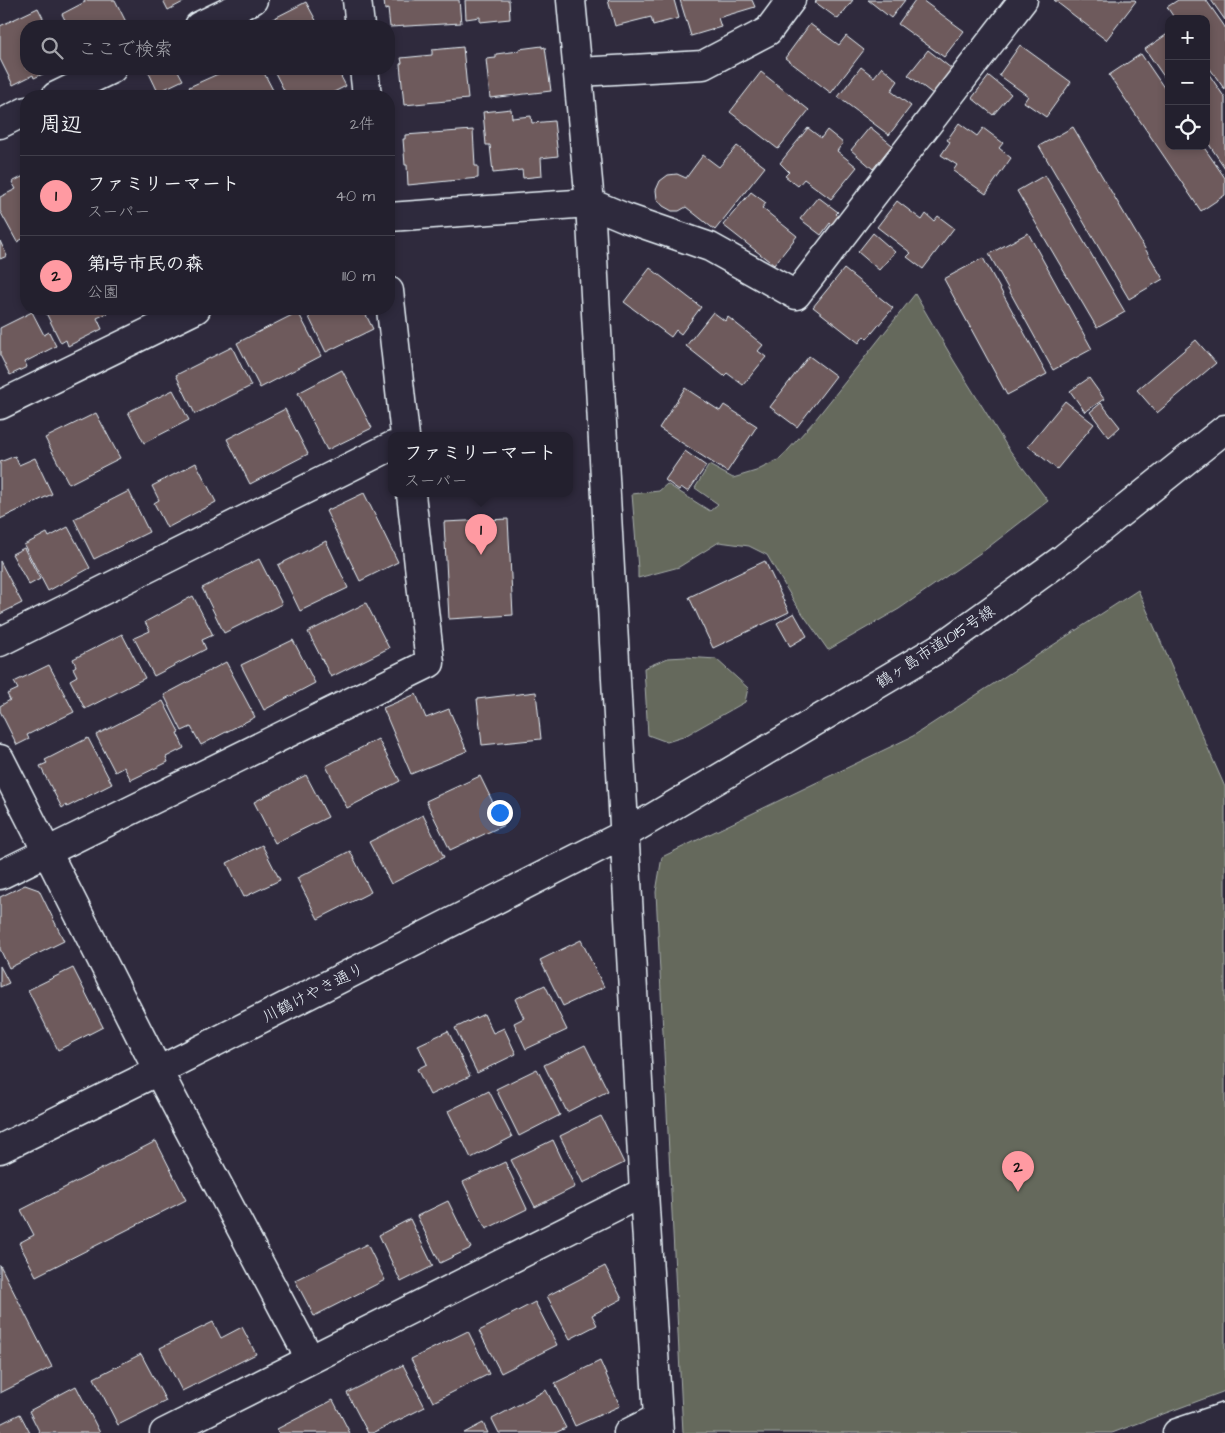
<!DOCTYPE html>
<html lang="ja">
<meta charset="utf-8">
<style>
body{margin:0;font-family:"Architects Daughter","Klee One",sans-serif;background:#2b2836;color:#f1f3f6}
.controls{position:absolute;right:15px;top:15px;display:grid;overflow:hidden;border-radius:10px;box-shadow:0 2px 8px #0003}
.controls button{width:45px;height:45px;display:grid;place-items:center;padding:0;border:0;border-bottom:1px solid #403e4a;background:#23202e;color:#f1f3f6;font:25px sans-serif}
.you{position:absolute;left:499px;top:812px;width:18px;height:18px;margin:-12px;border:4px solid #fff;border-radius:50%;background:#1a73e8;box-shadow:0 0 0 8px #1a73e833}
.badge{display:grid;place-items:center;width:32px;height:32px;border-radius:50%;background:#ff9aa2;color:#111;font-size:16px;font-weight:700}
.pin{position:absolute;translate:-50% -41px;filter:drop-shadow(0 1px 2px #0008)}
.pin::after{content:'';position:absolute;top:26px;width:18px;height:15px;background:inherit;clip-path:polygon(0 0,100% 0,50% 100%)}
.popup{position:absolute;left:388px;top:432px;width:185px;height:65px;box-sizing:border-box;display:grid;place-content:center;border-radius:10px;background:#23202e;filter:drop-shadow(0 1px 4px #0005);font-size:16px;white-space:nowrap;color:#a3a3aa}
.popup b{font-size:19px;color:#f1f3f6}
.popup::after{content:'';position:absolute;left:50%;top:100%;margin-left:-10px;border:10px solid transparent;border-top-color:#23202e}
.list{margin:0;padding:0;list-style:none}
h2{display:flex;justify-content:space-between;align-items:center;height:65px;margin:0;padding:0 20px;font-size:21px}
h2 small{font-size:16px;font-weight:400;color:#a3a3aa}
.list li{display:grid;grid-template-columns:32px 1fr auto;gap:15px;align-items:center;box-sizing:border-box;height:80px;padding:0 20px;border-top:1px solid #403e4a}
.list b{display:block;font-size:19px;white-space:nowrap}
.list p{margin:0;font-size:16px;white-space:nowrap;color:#a3a3aa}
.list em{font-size:16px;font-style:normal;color:#a3a3aa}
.icon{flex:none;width:28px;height:28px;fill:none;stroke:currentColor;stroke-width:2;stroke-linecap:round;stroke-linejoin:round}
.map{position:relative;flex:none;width:1225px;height:1433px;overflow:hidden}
.search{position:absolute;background:#23202e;box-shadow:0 2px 8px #0003;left:20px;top:20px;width:375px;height:55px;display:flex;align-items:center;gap:12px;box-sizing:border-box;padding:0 18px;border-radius:20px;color:#a3a3aa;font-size:19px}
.panel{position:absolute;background:#23202e;box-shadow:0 2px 8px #0003;left:20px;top:90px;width:375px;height:225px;border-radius:20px}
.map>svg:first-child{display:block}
</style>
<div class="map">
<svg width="1225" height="1433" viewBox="0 0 1225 1433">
<rect width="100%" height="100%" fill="#2f2a3d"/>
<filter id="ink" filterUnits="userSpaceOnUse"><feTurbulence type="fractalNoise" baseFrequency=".02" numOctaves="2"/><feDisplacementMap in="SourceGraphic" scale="10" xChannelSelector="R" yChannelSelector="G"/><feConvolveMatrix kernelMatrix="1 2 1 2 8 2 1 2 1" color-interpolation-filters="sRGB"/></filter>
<g filter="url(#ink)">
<path fill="#65695b" stroke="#a6adaa" d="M915,294l39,67 54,87 40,53 -62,48 -87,60 -71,41 -33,-47 -28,-48 -18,-9 -30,-4 -40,25 -41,11v-9l-6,-75 27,-3 8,-7 43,27 8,-7 -23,-16 14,-23 24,13 23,-7 24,-12 35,-39z
M1138,590l87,197v604l-113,42h-429l-27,-541 6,-35 251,-121z
M686,657l30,2 32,29 -3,14 -62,35 -16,5 -19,-7 -4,-67 24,-10z"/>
<path fill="#6e5a5b" stroke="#e8f1f8" d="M84,0h31l13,26h-60l-6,-12 23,-12z
M163,0h24l-19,10z
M384,0h75l2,23 -71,4 -2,-18 -3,1z
M465,0h44l1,19 -30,3v-5l-14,2z
M608,0h66l5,18 -26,7 -2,-8 -36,9z
M680,0h72l3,7 -37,11 3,9 -30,9z
M817,0h36l-15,19 -23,-17z
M868,0h37l-14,18z
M915,0h7l42,31 -20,26 -46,-33z
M1054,0h81l1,1 -30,39z
M1178,0h28l19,27v63l-19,-27v-44h-31l-8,-12z
M1211,0h14v20z
M306,2l13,24h-60z
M38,8l9,18h-21v43h28l-20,9 -1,-3 -20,10 -13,-26v-33z
M810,24l29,21 7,-9 18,14 -33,43 -46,-35z
M1169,33v51l-24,-35z
M1020,45l51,37 -25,35 -22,-15 4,-6 -29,-21z
M542,46v2l3,-1 6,44 -61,7 -4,-39 10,-1v-4l23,-3v-2z
M463,47l5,52 -64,6 -4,-41 2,-1 -1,-5 31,-3v-5z
M928,50l24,19 -19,25 -25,-19z
M1141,54l28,41v51h34l22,32v17l-24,16 -92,-136z
M861,67l13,10 8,-10 16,14 -7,10 20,15 -22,29 -51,-38z
M147,69h30l6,11 -25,12z
M229,69h33l14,27h-82l-5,-9z
M273,69h64l9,17 -20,10h-39z
M1206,70l19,28v70l-19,-28z
M761,72l48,38 -31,39 -48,-37z
M989,76l22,18 -18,21 -21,-17z
M511,109l1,9 19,-2 1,7 22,-2 4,35 -17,2 1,18 -19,2 -1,-8 -29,3 -3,-28h-4l-3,-33z
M959,123l18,13 6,-8 20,15 -4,5 12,10 -25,36 -33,-23 4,-6 -16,-10 9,-13 -3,-2z
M870,127l22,18 -19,24 -22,-19z
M1073,127l90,152 -34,20 -90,-153z
M808,128l13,10 6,-8 16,13 -6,8 20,16 -26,32 -27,-20 -6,7 -13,-10 4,-4 -9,-9z
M473,130l2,36h3v12l-70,7 -1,-20h-2l-2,-26h2v-4z
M737,146l28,21 -50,63 -29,-23 -7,4h-7l-9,-5 -6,-7 -1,-9 4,-9 8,-6 9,-1 9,4 17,-23 16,12z
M26,175v62l-9,5 -17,-31v-14l16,-8 -4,-7z
M1045,175l80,137 -28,16 -80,-137z
M751,192l15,11 -4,5 35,28 -23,29 -51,-40z
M818,197l20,15 -2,2 6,5 -7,9 -5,-5 -9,12 -21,-16z
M897,201l25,19 4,-6 8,7 4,-5 16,12 -31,41 -16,-12 4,-4 -34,-26z
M873,233l22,19 -16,18 -21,-18z
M1028,233l64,116 -39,21 -64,-116z
M0,241l7,15 -7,3z
M983,258l64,116 -40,21 -63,-116z
M650,268l51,39 -20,27 -5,-4 -5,7 -47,-35z
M844,269l49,39 -26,31 -3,-3 -5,7 -46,-36z
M44,309h62l2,4 -11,5 5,11 -34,17 -2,-6 -5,3z
M305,309h58l10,20 -47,23z
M32,312l12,23 5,-3 7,14 -31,16 2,5 -17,8 -10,-20v-27z
M298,312l23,44 -61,32 -23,-45z
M713,312l12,9 3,-4 35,28 -5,6 8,6 -23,28 -16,-12 -3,3 -38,-30z
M1196,340l20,23 -59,50 -20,-23z
M232,347l19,39 -56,28 -19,-39z
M809,356l27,20 -39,51 -27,-20z
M342,370l30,58 -45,22 -29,-57z
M1089,378l15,21 -19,13 -15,-21z
M685,388l35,23 4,-6 33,21 -30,46 -68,-44z
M173,390l16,30 -45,23 -16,-31z
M1065,401l29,23 -37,45 -29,-23z
M1101,403l19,24 -11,10 -19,-25z
M285,409l23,45 -58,30 -23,-45z
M96,413l24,45 -51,26 -24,-46z
M685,451l21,15 -18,26 -7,-5 -2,3 -14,-10z
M15,456l4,9 16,-7 17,36 -52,25v-57z
M196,463l20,39 -49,26 -13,-25 5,-3 -7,-14z
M129,491l20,41 -55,27 -20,-40z
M364,493l34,69 -38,19 -34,-70z
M508,519l5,96 -64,4 -5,-97z
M68,527l22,41 -42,23 -24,-46 23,-12 2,4z
M326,541l22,47 -48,23 -22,-46z
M24,548l16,31 -11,6 -17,-31z
M259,559l23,45 -58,29 -22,-45z
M0,561l22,42 -22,11z
M765,561l24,51 -76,36 -24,-51z
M193,596l20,39 -11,5 4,9 -52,27 -20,-38 16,-7 -5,-9z
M366,603l23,45 -58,29 -23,-45z
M794,613l13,23 -17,10 -13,-23z
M122,634l23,44 -60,31 -15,-29 7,-4 -4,-8 3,-2 -3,-7z
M293,640l22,43 -51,27 -23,-45z
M226,662l29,55 -54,28 -10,-18 -9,4 -18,-36z
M49,665l25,47 -47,23 2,4 -12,6 -17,-34v-5l10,-6 -3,-6 11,-5 -4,-7z
M536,692l5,47 -59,6 -5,-46z
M416,694l10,24 23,-9 18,42 -56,23 -28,-66z
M163,701l16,31 -2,1 7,15 -18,9 2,5 -37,18 -7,-13 -9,5 -19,-37z
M88,738l24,46 -45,23 -1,-2 -4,3 -22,-42 7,-3 -2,-3z
M378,739l22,42 -53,27 -21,-42z
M306,775l22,42 -53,26 -21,-41z
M480,776l24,49 -54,25 -24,-49z
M423,815l21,42 -53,27 -22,-42z
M262,845l18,35 -36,17 -17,-34z
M350,851l21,41 -53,27 -21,-41z
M25,885l14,5 25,51 -55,27 -9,-19v-52z
M581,940l23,47 -41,19 -23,-46z
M0,966l9,17 -9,4z
M73,968l30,59 -45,23 -30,-60z
M545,985l22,45 -41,19 -12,-26 10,-5 -9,-19z
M484,1014l9,19 11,-5 12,26 -39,19 -22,-45z
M448,1031l22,45 -40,19 -13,-26 10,-5 -9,-19z
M585,1045l23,46 -41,21 -23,-47z
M537,1069l23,46 -41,21 -23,-47z
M489,1091l23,46 -41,21 -23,-47z
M601,1116l23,47 -41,20 -23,-47z
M553,1140l22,47 -40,20 -24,-47z
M156,1141l30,59 -150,76 -17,-33 15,-8 -13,-25z
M505,1162l22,47 -41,20 -23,-47z
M448,1201l23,47 -31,15 -23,-47z
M410,1219l23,47 -32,16 -22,-47z
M367,1244l18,36 -71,36 -19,-36z
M0,1265l52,102 -52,26z
M605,1266l17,33 -30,16 5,10 -27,14 -23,-43z
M535,1302l22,43 -56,28 -22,-42z
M213,1322l8,16 21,-11 14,27 -74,37 -22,-43z
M468,1331l21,43 -56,28 -22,-43z
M141,1354l25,47 -48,24 -24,-47z
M600,1361l20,45 -45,20 -20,-43z
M403,1365l22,42 -52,26h-5l-21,-40z
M76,1386l24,47h-60l-11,-22z
M546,1390l20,38 -11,5h-56l-7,-14z
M333,1400l17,33h-71l-2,-4z
M20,1414l10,19h-30v-9z
M483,1423l5,10h-24z"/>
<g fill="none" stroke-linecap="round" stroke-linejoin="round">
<defs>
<path id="minor" d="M357,0l3,26
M199,26l54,-26
M364,69l3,27
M579,72l124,-7 65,-34 23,-31
M56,96l56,-27
M0,124l26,-13
M389,217l201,-14 36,15 84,29 86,48 227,-295
M389,291l16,145
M0,405l196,-96
M0,642l392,-196
M0,759l158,312 152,288
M0,875l430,-212 -19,-169
M164,1433l480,-241
M628,1433l30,-15
M1177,1433l48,-16"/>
<path id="tertiary" d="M571,0l19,203 54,989 15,241
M0,1149l158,-78 467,-237 314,-186 125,-90 161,-129"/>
</defs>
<use href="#minor" stroke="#e8f1f8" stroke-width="31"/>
<use href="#tertiary" stroke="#e8f1f8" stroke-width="31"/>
<use href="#minor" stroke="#2f2a3d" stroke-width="28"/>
<use href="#tertiary" stroke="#2f2a3d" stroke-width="28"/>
</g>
</g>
<g text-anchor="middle" stroke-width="5" stroke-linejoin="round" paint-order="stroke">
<g font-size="16" fill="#e8f1f8" stroke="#2f2a3d">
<text transform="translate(935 646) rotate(-33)" y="6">鶴ヶ島市道1015号線</text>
<text transform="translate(313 992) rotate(-27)" y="6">川鶴けやき通り</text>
</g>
</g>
</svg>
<div class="controls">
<button>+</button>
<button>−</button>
<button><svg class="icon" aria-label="locate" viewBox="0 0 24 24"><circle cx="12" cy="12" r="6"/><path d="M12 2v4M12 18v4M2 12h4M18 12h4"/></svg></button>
</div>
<div class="you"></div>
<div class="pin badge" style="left:481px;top:555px">1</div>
<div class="popup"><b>ファミリーマート</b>スーパー</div>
<div class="pin badge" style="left:1018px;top:1192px">2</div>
<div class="search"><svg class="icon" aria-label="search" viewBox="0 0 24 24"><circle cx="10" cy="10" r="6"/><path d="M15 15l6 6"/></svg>ここで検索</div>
<section class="panel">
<h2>周辺<small>2件</small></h2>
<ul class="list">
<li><span class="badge">1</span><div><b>ファミリーマート</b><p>スーパー</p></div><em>40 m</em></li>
<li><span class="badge">2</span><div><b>第1号市民の森</b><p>公園</p></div><em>110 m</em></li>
</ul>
</section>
</div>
